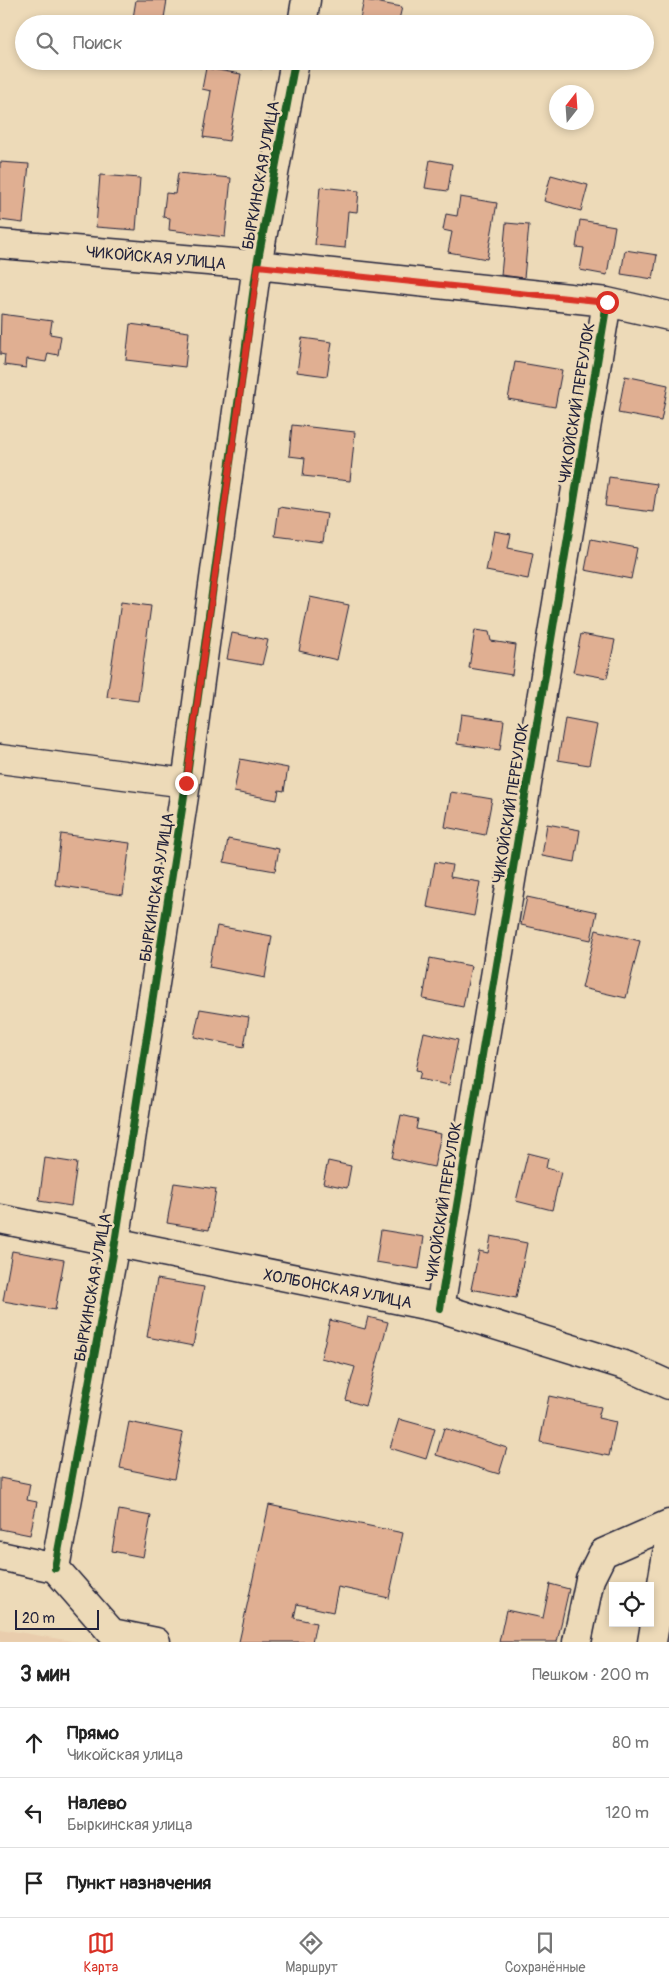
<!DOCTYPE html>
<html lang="ru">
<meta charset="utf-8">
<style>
body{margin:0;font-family:Pangolin,sans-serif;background:#f6f6f6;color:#222}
.controls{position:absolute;right:15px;bottom:15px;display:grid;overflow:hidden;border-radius:0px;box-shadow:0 2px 8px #0003}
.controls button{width:45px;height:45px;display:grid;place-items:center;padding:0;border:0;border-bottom:1px solid #e0e0e0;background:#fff;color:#222;font:25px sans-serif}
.compass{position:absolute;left:549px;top:85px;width:45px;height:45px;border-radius:50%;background:#fff;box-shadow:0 2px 8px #0003;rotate:17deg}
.scale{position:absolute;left:15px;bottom:12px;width:84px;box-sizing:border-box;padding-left:5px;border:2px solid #22223b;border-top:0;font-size:14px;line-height:18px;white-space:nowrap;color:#22223b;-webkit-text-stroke:4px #eddab8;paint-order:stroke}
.stop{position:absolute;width:15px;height:15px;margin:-11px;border:4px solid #d93025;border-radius:50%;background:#fff}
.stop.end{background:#d93025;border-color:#fff;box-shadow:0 1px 5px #0008}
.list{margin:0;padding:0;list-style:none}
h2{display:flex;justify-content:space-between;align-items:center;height:65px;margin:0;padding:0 20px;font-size:21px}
h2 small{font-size:16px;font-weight:400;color:#767676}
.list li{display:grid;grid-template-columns:32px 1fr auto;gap:15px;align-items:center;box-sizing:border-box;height:70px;padding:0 20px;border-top:1px solid #e0e0e0}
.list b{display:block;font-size:19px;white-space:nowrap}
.list p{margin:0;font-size:16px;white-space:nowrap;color:#767676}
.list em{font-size:16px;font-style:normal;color:#767676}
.icon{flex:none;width:28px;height:28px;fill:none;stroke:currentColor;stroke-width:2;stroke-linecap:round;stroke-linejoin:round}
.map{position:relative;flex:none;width:669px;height:1642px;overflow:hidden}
.search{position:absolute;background:#fff;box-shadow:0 2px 8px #0003;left:15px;right:15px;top:15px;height:55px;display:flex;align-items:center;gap:12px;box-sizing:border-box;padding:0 18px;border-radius:28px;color:#767676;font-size:19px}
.sheet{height:275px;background:#fff}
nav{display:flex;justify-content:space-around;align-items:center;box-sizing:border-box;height:70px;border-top:1px solid #e0e0e0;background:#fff;font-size:14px;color:#767676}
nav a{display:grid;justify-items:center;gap:2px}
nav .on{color:#d93025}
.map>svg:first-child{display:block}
</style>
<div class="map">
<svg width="669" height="1642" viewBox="0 0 669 1642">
<rect width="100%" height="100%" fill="#eddab8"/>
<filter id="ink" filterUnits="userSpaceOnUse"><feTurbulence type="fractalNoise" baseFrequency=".02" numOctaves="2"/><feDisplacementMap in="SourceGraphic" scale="10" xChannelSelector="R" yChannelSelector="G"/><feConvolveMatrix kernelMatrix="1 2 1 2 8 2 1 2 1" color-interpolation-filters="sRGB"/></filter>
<g filter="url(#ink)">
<path fill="#e9cdad" d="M0,1629l78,13h-78z"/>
<path fill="#e0af92" stroke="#22223b" d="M136,0h31l-4,24h-31z
M364,0l38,7 -4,17h-39z
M225,61h38l-1,8 -37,-5z
M206,68l35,6 -12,67 -26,-4 8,-46 -9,-2z
M430,160l22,4 -4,27 -23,-3z
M0,162l29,2 -6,59 -23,-3z
M178,173l53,5 -6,59 -56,-7 1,-12 -7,-1 3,-24 9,1z
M100,175l40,3 -4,52 -40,-3z
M551,175l37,10 -7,26 -37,-10z
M320,187l39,4 -2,21 -9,-1 -3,37 -30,-3z
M460,197l37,6 -10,56 -39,-7 4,-20 -9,-2 3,-16 11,2z
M580,220l35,6 -8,49 -27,-5 4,-22 -8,-1z
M506,223l23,2 -5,53 -23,-3z
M625,250l32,5 -4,24 -32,-5z
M1,314l51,7 -2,13 11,2 -3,19 -10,-2 -2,9 -19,-3 -1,9 -22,-3 1,-10 -5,-1z
M130,324l59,8 -4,35 -59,-7z
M302,338l30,4 -5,34 -30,-4z
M515,362l47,8 -7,37 -47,-8z
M625,376l43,9 -7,36 -43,-8z
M292,425l63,7 -5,49 -47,-5 2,-18 -16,-2z
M609,477l48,7 -4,28 -48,-6z
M279,507l48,7 -4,28 -48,-6z
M494,531l17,3 -3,14 25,5 -5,26 -42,-8z
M591,539l46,9 -6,31 -46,-9z
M310,597l39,8 -12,55 -38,-9z
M121,602l30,4 -13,95 -31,-4z
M475,630l14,2 2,9 25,4 -4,30 -43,-7z
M232,633l36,7 -6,25 -35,-6z
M581,634l34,6 -8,38 -34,-6z
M461,714l43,6 -4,30 -43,-6z
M565,719l32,6 -8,40 -31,-5z
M240,759l48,9 -4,23 -5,-1 -2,10 -43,-8z
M451,792l41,7 -7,36 -40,-8z
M547,824l33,6 -5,32 -33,-6z
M61,834l69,9 -7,52 -68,-10z
M228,839l51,10 -4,22 -51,-9z
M435,862l17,3 -2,12 30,5 -6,34 -47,-9z
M527,897l70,15 -6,28 -70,-15z
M217,926l55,10 -7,42 -56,-11z
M596,930l44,11 -14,57 -44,-10z
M430,958l41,8 -8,41 -40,-8z
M200,1009l49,8 -5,30 -50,-10z
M424,1032l34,8 -9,45 -30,-6 2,-8 -5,-1z
M401,1115l17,4 -2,10 25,5 -7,33 -42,-9z
M528,1153l20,5 -2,10 15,4 -9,38 -36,-9z
M45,1158l32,5 -6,43 -32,-5z
M328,1161l23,5 -4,22 -24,-5z
M174,1183l42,6 -7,41 -42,-7z
M381,1230l43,7 -5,32 -43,-7z
M491,1236l36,7 -11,55 -45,-9 8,-38 9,2z
M12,1251l52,9 -9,50 -52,-9z
M157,1279l47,8 -11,59 -46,-9z
M368,1317l20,5 -23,84 -19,-6 9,-33 -34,-9 9,-38 35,9z
M549,1396l52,11 -3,11 18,4 -7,34 -69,-14z
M399,1419l36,10 -9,30 -36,-11z
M129,1422l54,11 -9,46 -54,-11z
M444,1428l63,20 -8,26 -63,-19z
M0,1478l30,6 -3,16 10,2 -7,33 -30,-6z
M269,1505l134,28 -14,65 -51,-11 -5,25 -36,-8 -3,14 22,5 -4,19h-73z
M119,1510l32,6 -8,41 -31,-6z
M550,1584l19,5 -12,53h-58l7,-32 37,8z"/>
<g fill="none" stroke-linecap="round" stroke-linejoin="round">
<defs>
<path id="minor" d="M302,24l4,-24
M0,244l257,21 350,37 62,14
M0,759l186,24
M0,1219l440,89 187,58 42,19
M440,1308l167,-1006
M0,1556l55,12 57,65 44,9
M55,1568l60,-325 71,-460 71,-518 38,-204
M577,1642l13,-63 13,-26 66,-29
M652,1642l17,-100"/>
</defs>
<use href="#minor" stroke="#22223b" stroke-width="31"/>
<use href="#minor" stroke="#eddab8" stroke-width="28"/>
<defs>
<path id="cycleway" d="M440,1308l167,-1006
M55,1568l60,-325 71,-460 71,-518 38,-204"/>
</defs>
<use href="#cycleway" stroke="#eddab8" stroke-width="11"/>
<use href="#cycleway" stroke="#1b5e20" stroke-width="8"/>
</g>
</g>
<g fill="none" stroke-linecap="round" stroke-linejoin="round" filter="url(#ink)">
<path stroke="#d93025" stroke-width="6" d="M186,783l72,-517 349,36"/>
</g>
<g text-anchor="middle" stroke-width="5" stroke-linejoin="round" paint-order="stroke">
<g font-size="16" fill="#22223b" stroke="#eddab8">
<text transform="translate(260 175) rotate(-80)" y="6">БЫРКИНСКАЯ УЛИЦА</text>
<text transform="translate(156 257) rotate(5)" y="6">ЧИКОЙСКАЯ УЛИЦА</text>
<text transform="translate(576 403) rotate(-81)" y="6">ЧИКОЙСКИЙ ПЕРЕУЛОК</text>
<text transform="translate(510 803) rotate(-81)" y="6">ЧИКОЙСКИЙ ПЕРЕУЛОК</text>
<text transform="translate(156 887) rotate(-81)" y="6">БЫРКИНСКАЯ УЛИЦА</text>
<text transform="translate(443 1202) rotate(-81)" y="6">ЧИКОЙСКИЙ ПЕРЕУЛОК</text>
<text transform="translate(92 1287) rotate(-80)" y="6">БЫРКИНСКАЯ УЛИЦА</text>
<text transform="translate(338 1288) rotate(11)" y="6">ХОЛБОНСКАЯ УЛИЦА</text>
</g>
</g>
</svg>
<div class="controls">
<button><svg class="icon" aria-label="locate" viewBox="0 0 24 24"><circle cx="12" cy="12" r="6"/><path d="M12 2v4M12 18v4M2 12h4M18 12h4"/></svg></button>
</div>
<svg class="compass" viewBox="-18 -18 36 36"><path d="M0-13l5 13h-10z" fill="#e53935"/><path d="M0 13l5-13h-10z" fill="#767676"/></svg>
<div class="scale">20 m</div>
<div class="stop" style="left:607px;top:302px"></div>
<div class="stop end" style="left:186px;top:783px"></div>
<div class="search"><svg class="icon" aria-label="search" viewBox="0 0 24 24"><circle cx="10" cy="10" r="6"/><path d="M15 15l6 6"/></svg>Поиск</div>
</div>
<section class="sheet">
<h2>3 мин<small>Пешком · 200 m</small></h2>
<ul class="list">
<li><svg class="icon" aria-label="ahead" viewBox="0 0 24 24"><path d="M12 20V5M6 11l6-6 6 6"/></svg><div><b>Прямо</b><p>Чикойская улица</p></div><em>80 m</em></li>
<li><svg class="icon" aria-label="left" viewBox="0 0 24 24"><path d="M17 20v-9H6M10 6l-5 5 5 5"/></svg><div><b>Налево</b><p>Быркинская улица</p></div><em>120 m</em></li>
<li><svg class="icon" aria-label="arrive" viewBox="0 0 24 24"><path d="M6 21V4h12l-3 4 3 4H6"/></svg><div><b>Пункт назначения</b></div></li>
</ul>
</section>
<nav>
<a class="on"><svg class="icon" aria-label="map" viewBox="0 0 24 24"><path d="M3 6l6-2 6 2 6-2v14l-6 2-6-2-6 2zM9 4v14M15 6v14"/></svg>Карта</a>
<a><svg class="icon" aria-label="directions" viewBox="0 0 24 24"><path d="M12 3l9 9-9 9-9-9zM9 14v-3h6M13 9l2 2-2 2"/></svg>Маршрут</a>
<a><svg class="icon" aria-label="saved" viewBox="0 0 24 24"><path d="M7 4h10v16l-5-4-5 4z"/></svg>Сохранённые</a>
</nav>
